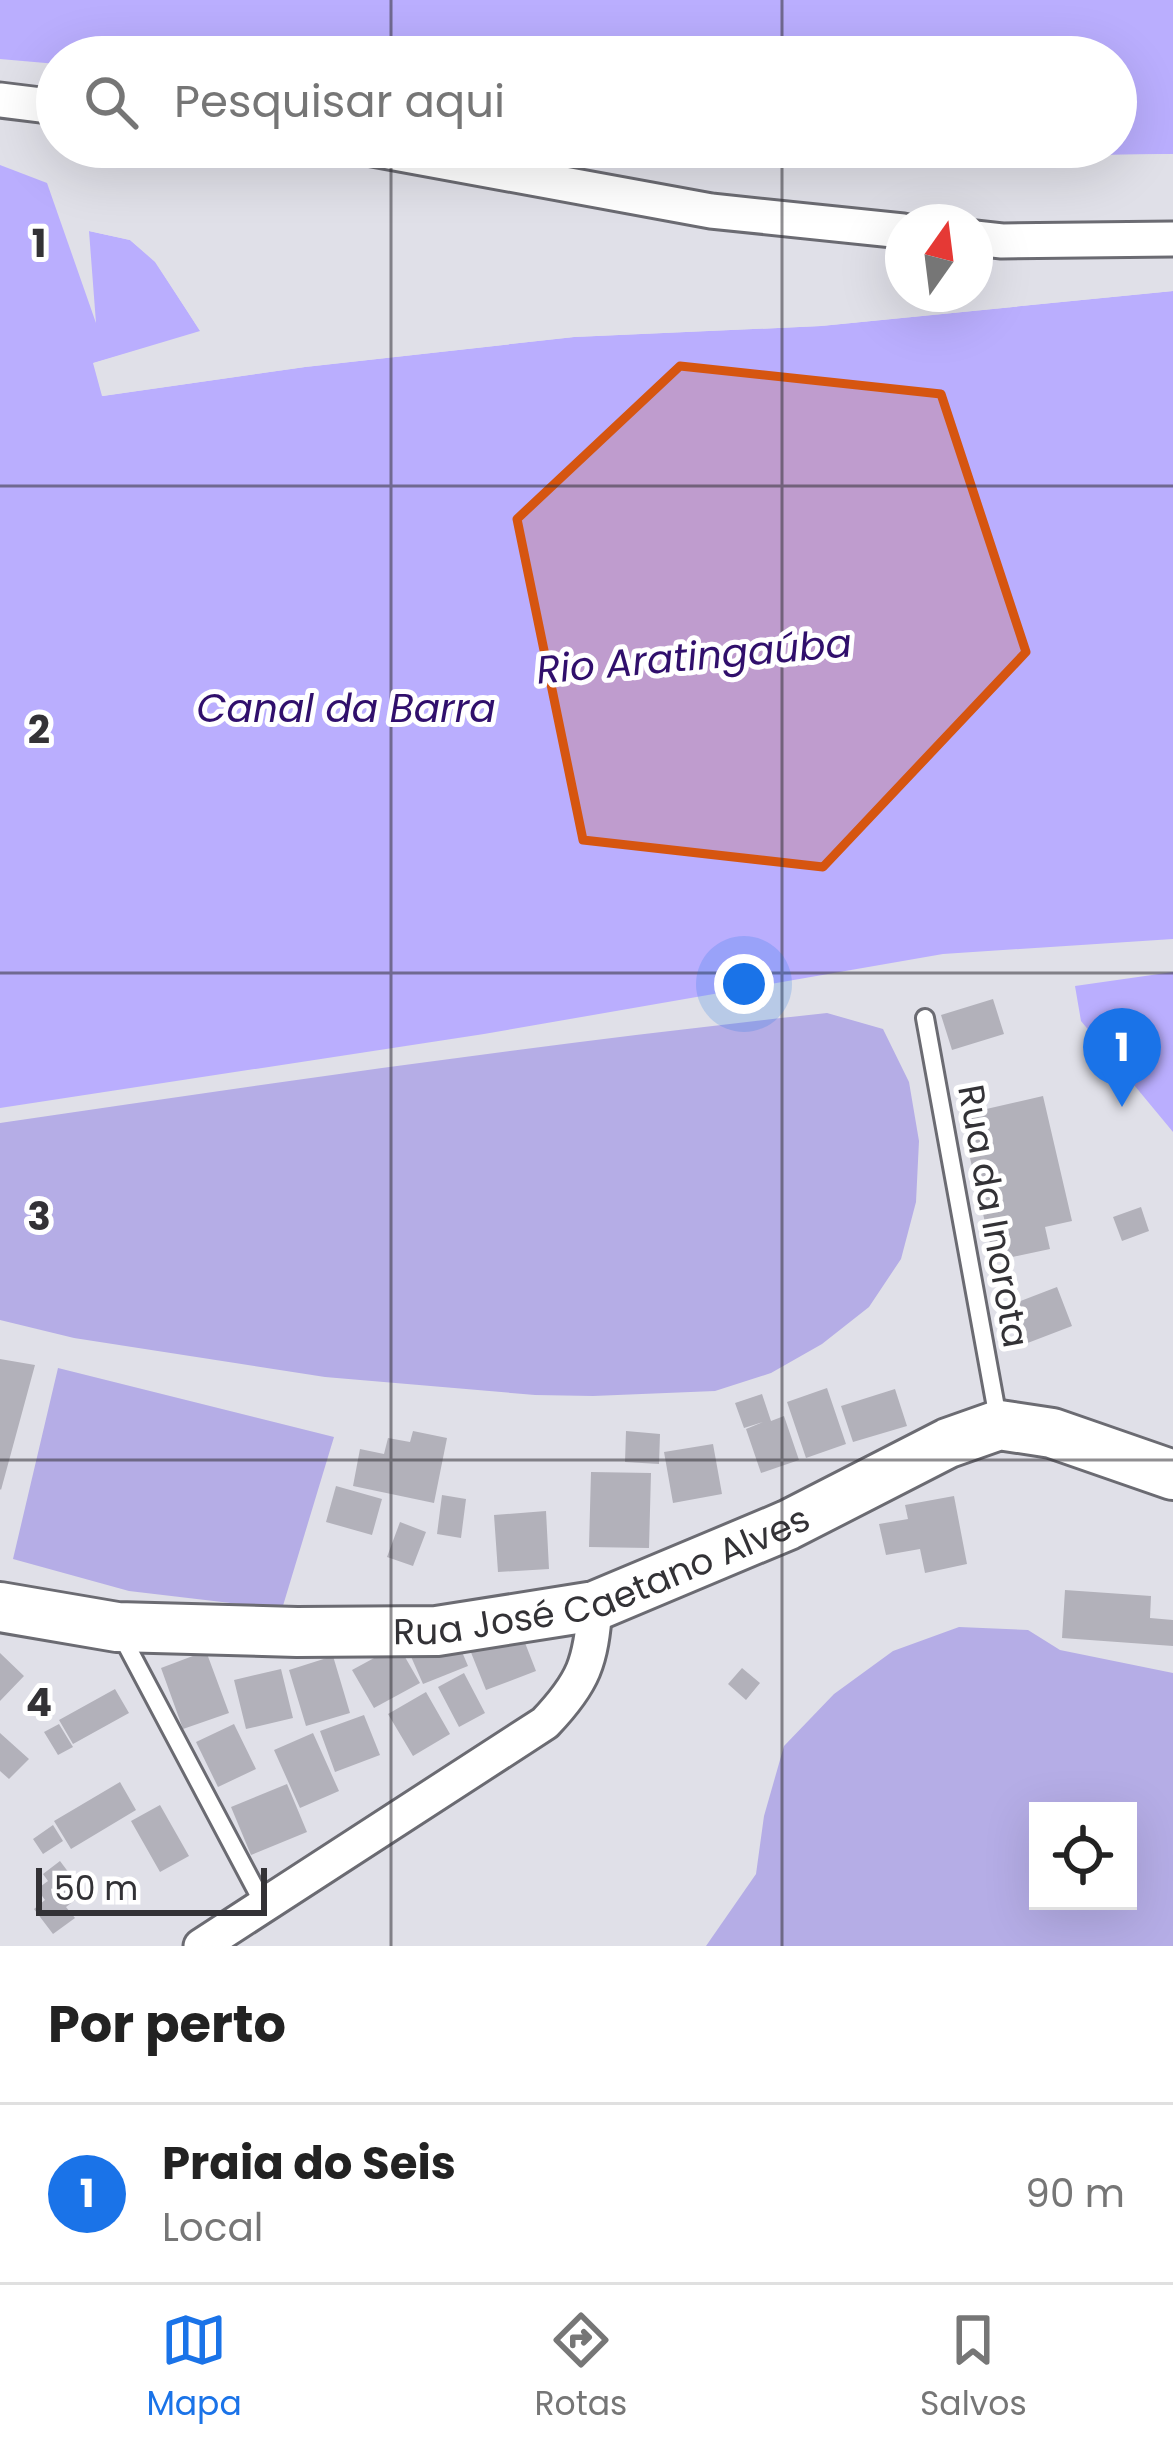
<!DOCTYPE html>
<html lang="pt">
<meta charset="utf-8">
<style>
body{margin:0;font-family:Poppins,sans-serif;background:#f6f6f6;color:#222}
.controls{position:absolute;right:36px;bottom:36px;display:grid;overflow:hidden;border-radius:0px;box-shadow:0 12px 48px #0002}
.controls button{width:108px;height:108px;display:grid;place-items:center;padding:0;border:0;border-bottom:3px solid #e0e0e0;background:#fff;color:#222;font:60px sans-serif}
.compass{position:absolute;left:885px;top:204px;width:108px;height:108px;border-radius:50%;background:#fff;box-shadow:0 12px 48px #0002;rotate:14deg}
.scale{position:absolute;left:36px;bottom:30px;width:231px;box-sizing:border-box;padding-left:12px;border:6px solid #333236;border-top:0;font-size:33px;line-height:42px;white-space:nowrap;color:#333236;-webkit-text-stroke:9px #fff;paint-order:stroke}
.you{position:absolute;left:744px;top:984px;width:42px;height:42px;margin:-30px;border:9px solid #fff;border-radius:50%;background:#1a73e8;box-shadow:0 0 0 18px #1a73e833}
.badge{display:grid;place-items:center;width:78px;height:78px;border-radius:50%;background:#1a73e8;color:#fff;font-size:39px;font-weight:700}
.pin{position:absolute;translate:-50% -99px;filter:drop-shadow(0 3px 6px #0008)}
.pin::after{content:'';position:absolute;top:63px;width:42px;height:36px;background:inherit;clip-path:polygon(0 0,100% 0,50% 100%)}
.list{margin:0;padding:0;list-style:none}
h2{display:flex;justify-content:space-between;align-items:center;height:156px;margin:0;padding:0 48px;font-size:51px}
h2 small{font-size:39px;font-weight:400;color:#767676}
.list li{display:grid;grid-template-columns:78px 1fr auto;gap:36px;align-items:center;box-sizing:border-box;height:180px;padding:0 48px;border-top:3px solid #e0e0e0}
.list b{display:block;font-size:45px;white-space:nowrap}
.list p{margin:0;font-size:39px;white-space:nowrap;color:#767676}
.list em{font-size:39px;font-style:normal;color:#767676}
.icon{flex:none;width:66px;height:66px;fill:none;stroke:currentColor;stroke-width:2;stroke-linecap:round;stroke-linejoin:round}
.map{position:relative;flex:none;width:1173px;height:1946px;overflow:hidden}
.search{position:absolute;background:#fff;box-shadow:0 12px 48px #0002;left:36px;right:36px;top:36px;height:132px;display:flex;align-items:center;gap:30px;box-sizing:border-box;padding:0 42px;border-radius:66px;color:#767676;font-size:45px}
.sheet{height:336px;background:#fff}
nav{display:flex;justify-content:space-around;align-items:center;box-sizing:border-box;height:168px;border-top:3px solid #e0e0e0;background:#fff;font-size:33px;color:#767676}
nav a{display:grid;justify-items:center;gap:6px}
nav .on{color:#1a73e8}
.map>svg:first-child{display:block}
</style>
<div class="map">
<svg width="1173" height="1946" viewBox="0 0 1173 1946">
<rect width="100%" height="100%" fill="#e0e0e8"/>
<path fill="#b5ade6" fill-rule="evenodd" d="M827,1013l56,16 26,53 10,59 -3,61 -15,57 -32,48 -47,37 -51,29 -56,18 -122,5 -58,-1 -210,-18 -251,-39 -74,-18v-197c275,-41 550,-80 827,-110z
M58,1368l276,69 -52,172 -153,-18 -116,-32z
M959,1627l69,3 32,20 113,23v273h-467l50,-72 8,-58 20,-70 50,-52 59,-43zM1128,1811v90h-90v-90z"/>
<path fill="#baaefe" d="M0,0h1173v154l-361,5 -66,-12h370v-90h-1059v7l-57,-5z
M0,165l47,18 49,140 -7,-92 41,9 25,22 46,70 -107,31 9,33 202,-29 269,-30 247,-11 352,-35v648l-230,15 -459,80 -484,74z
M1173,972v160l-92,-111 -6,-35z"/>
<path fill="#e0e0e8" d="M740,147l72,12 361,-5v6l-361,5 -67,-12z
M89,225l44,9 26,23 48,74 -4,6 -102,30 6,22 197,-28 270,-30 247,-11 352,-35v6l-352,35 -247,11 -269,30 -203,29 -9,-33 107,-32 -45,-70 -25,-21 -41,-9z"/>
<path fill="#b2b1ba" d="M993,999l11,35 -52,16 -11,-35z
M1043,1096l29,125 -27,6 5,22 -56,12 -34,-146z
M1141,1207l8,24 -27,10 -9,-24z
M1057,1287l15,39 -47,18 -15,-39z
M0,1359l35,6 -34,125 -1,-1z
M827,1388l19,56 -40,14 -19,-56z
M895,1389l12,37 -54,16 -12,-36z
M762,1394l9,27 13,-5 15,44 -38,13 -15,-44 17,-7 -19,6 -9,-25z
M413,1431l34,7 -13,65 -81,-17 7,-37 24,5 4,-16 22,4z
M626,1431l34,3 -1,30 -34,-2z
M713,1444l9,50 -49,9 -9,-51z
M591,1472l60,1 -2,75 -60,-1z
M336,1486l46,13 -10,36 -46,-13z
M442,1495l24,4 -5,39 -24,-4z
M954,1496l13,68 -42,9 -5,-24 -34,6 -7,-31 29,-5 -3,-14z
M546,1511l3,58 -51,3 -4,-57z
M400,1522l26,10 -13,34 -26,-9z
M1065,1590l86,6 -1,22 23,2v26l-111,-8z
M520,1630l16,41 -50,19 -16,-40z
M454,1633l14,33 -45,18 -14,-32z
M398,1645l22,38 -46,25 -22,-38z
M206,1651l23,62 -46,16 -22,-61z
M0,1653l24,23 -24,25z
M333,1656l17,57 -44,13 -17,-56z
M742,1668l18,15 -14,17 -18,-16z
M281,1669l12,49 -47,11 -12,-49z
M464,1673l21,40 -26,14 -21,-40z
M115,1689l14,24 -56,31 -14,-24z
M426,1692l24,42 -37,22 -25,-42z
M364,1715l16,40 -45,17 -15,-41z
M59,1724l14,23 -15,8 -14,-23z
M234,1724l22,45 -38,18 -22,-45z
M0,1733l29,26 -20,20 -9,-8z
M313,1733l26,58 -39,17 -26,-58z
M120,1782l16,28 -65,39 -17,-28z
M287,1784l20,48 -56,23 -20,-48z
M160,1805l29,51 -29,16 -29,-51z
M53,1825l10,16 -20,13 -10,-15z
M60,1861l24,32 -18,14 9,11 -22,16 -19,-25 11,-9 -8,-11 11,-8 -5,-7z"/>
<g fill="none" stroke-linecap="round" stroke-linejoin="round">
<defs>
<path id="lane" d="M925,1018l74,406
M120,1633l143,270"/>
<path id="street" d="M0,100l57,7
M362,147l349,64 192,20
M975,238l27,3 171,-2
M201,1946l344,-223c39,-41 46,-61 50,-117"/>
<g id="secondary">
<path id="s1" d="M0,1607l117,20 180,5 140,-1 158,-25 193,-81 160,-82 51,-18 53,8 121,42"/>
</g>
</defs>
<use href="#lane" stroke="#6b6b72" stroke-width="22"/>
<use href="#street" stroke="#6b6b72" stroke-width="39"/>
<use href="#secondary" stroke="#6b6b72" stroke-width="54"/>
<use href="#lane" stroke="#fff" stroke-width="16"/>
<use href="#street" stroke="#fff" stroke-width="33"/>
<use href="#secondary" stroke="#fff" stroke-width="48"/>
</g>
<path fill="#d65510" fill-opacity="0.2" stroke="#d65510" stroke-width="9" stroke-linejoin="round" d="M680,366l261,28 85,258 -203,215 -240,-27 -66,-321z"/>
<path fill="none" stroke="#333236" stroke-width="3" stroke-opacity="0.55" d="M391,0v57M782,0v57M391,147v1799M782,147v1799M0,486h1173M0,973h1173M0,1460h1173"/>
<g text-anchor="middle" stroke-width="10" stroke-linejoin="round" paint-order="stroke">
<g font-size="36" fill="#333236" stroke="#fff">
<text transform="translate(994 1216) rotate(80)" y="13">Rua da Inorota</text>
<text dy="13" stroke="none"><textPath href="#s1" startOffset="612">Rua José Caetano Alves</textPath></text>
</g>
<g font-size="39" font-style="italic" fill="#300f6c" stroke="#fff">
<text transform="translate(694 656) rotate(-5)" y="14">Rio Aratingaúba</text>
<text x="346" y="722">Canal da Barra</text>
</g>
</g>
<g font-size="39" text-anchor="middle" font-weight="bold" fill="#333236" stroke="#fff" stroke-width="10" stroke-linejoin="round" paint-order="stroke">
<text x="39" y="257">1</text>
<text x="39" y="743">2</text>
<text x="39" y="1230">3</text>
<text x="39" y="1716">4</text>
</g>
</svg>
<div class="controls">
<button><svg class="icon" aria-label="locate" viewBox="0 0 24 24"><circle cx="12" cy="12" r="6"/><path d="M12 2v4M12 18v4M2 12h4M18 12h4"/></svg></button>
</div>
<svg class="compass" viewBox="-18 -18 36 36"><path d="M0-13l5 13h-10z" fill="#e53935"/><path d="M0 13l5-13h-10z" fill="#767676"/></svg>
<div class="scale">50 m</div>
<div class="you"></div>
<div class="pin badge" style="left:1122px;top:1107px">1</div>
<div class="search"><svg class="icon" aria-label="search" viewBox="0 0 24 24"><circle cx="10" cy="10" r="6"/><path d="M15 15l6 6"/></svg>Pesquisar aqui</div>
</div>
<section class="sheet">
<h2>Por perto<small></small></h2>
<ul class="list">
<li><span class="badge">1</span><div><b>Praia do Seis</b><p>Local</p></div><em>90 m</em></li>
</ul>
</section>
<nav>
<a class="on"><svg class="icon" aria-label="map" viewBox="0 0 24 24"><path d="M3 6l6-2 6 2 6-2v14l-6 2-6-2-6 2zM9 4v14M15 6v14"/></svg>Mapa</a>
<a><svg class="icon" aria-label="directions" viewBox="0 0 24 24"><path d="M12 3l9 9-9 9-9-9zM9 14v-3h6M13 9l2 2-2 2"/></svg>Rotas</a>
<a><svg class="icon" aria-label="saved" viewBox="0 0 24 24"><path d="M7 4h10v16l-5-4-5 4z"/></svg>Salvos</a>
</nav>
